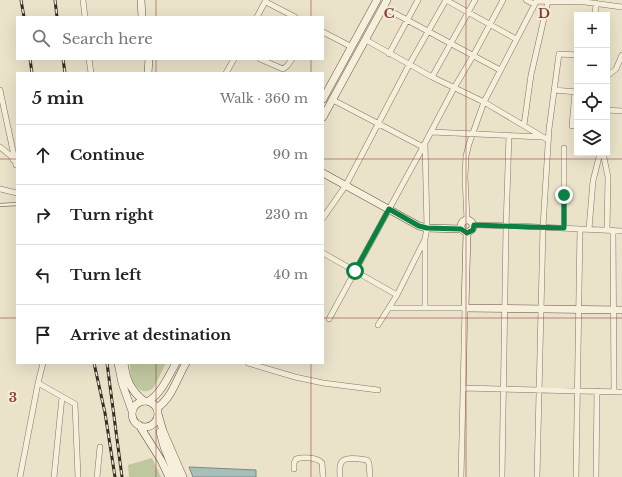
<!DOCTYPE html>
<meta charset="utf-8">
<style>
body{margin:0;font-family:"Libre Baskerville",serif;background:#f2f2f2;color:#222}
.controls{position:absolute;right:12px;top:12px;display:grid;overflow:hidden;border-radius:0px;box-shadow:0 4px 16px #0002}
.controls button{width:36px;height:36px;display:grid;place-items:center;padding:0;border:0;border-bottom:1px solid #e0e0e0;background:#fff;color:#222;font:20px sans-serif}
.stop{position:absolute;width:12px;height:12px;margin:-9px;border:3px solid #0b8043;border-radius:50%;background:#fff}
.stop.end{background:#0b8043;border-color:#fff;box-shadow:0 1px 4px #0008}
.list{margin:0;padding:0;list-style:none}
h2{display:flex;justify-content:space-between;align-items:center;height:52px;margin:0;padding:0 16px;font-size:17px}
h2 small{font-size:13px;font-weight:400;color:#767676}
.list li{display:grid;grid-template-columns:26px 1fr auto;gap:12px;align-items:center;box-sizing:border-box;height:60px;padding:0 16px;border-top:1px solid #e0e0e0}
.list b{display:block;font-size:15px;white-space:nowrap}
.list em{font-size:13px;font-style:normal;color:#767676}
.icon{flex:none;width:22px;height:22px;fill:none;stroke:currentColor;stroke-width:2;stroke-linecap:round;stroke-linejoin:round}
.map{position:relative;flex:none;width:622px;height:477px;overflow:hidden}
.search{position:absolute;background:#fff;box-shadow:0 4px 16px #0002;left:16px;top:16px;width:308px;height:44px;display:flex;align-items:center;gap:10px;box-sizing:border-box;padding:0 14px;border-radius:0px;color:#767676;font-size:15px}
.panel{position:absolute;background:#fff;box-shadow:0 4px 16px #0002;left:16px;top:72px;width:308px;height:292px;border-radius:0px}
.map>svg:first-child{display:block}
</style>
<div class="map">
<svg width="622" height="477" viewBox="0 0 622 477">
<rect width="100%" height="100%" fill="#eae2c9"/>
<path fill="#bfc79e" d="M130,363h36l-12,24c-9,9 -19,2 -22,-8 -2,-5 -2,-11 -2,-16z
M152,458l9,19h-32l-1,-12z"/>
<path fill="#a9beb9" stroke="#718c87" d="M189,467l67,3v7h-63z"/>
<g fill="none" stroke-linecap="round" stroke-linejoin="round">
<defs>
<path id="lane" d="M0,205l17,-1"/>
<path id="street" d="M83,0l2,17
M446,0l70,39
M526,0l8,4
M536,1l49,1 37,5
M266,2l29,15
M383,7l117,63
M595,15l1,-12
M257,17l9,-17
M323,32l29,15
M366,40l66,37 52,25 64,38
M389,54l29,-54
M89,59l2,14
M260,59l23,10 4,-3 5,-7
M226,73l8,-14
M607,76l9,-7 6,-14
M432,77l43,-77
M0,90l16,75
M554,90l23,2
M333,100l90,47
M607,110l15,1
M524,125l7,-50 17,-74
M572,126l3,-34
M431,132l111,5
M0,147l11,9 2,4
M564,148v80
M603,153l5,24 -1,53
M0,189l17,4
M323,218l23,-33 63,-120 37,-65
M467,220l-2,-43 1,-21 3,-12 15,-42 53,-102
M474,225l44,1 104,5
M589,229l4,-48 7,-28
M613,230l1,161
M425,240v68
M323,253l74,42
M389,308h76l-4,169
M329,319l94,-172 31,-59 19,-32 30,-56
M378,325l19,-30 28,-56 2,-11 -2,-85
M43,363l-5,20 37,21 3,73
M248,363l47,14 28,6 55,7
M463,388l159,4
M294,469v-6l2,-4c7,-2 21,-2 26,4l1,14
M20,477l18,-94
M54,477l8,-80
M97,477l3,-30
M340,477c0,-4 -1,-10 1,-14 3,-7 19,-4 26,-3l2,3 1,14
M502,477l4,-250 3,-92
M537,477l6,-250 6,-98 10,-75 18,1
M576,477l4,-248
M596,477l1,-86"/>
<path id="secondary" d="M141,0l1,17
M148,73l1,-14
M323,99l54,-99
M323,117l64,-117
M323,173l96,53 8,2 34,1
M461 226a6 6 0 1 1 12 0a6 6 0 1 1-12 0Z
M467,233l-2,75 157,2
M118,363l4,20 10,28
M124,363c2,16 6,27 20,38
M149,401c13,-9 19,-24 27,-38
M132 414a13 13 0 1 1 26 0a13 13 0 1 1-26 0Z
M157,408c15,-10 20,-30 29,-45
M158,414l5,17 20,46
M139,425l22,35 8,17
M160,432l4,15 12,30"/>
</defs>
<use href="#lane" stroke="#847560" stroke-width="4"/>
<use href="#street" stroke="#847560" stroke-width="6"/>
<use href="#secondary" stroke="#665643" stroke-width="8"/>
<use href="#lane" stroke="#f5efdb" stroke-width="2.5"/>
<use href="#street" stroke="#f5efdb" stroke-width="5"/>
<use href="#secondary" stroke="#f5efdb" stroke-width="7"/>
<defs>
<path id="rail" d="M21,0l3,17
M55,0l2,17
M30,59l2,14
M63,59l2,14
M94,363l11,50 10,64
M107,363l15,114"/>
</defs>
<use href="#rail" stroke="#362d21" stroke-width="3"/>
<use href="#rail" stroke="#f2ecd8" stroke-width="1.5" stroke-dasharray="4.5" stroke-linecap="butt"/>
</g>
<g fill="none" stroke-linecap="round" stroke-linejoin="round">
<path stroke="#0b8043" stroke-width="5" d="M355,271l34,-62 30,17 8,2 34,1 6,4 6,-3 1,-5 90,3v-33"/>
</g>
<path fill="none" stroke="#8c3b37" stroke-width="1" stroke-opacity="0.55" d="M156,0v17M311,0v17M466,0v477M156,59v14M311,59v14M0,159h17M323,159h299M0,318h17M323,318h299M156,363v114M311,363v114"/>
<g font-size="13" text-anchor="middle" font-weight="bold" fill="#8c3b37" stroke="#f2ecd8" stroke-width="4" stroke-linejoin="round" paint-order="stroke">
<text x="389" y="18">C</text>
<text x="544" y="18">D</text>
<text x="13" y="402">3</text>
</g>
</svg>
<div class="controls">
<button>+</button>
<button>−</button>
<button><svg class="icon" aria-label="locate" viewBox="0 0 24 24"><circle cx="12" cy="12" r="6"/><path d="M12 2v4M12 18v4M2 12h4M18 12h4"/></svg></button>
<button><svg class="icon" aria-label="layers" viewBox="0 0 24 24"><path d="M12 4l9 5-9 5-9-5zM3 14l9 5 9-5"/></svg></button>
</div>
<div class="stop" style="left:355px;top:271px"></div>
<div class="stop end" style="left:564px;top:195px"></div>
<div class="search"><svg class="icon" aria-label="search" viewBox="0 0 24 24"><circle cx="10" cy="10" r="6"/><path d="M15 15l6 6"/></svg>Search here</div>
<section class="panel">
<h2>5 min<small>Walk · 360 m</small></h2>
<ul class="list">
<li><svg class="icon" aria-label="ahead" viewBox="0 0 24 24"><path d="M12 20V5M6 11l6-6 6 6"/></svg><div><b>Continue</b></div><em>90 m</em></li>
<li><svg class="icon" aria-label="right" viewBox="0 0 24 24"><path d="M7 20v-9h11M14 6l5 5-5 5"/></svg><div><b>Turn right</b></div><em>230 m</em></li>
<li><svg class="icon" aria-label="left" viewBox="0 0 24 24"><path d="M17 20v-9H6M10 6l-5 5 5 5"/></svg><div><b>Turn left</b></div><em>40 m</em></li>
<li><svg class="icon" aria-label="arrive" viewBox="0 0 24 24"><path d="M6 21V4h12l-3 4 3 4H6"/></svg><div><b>Arrive at destination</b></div></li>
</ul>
</section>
</div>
